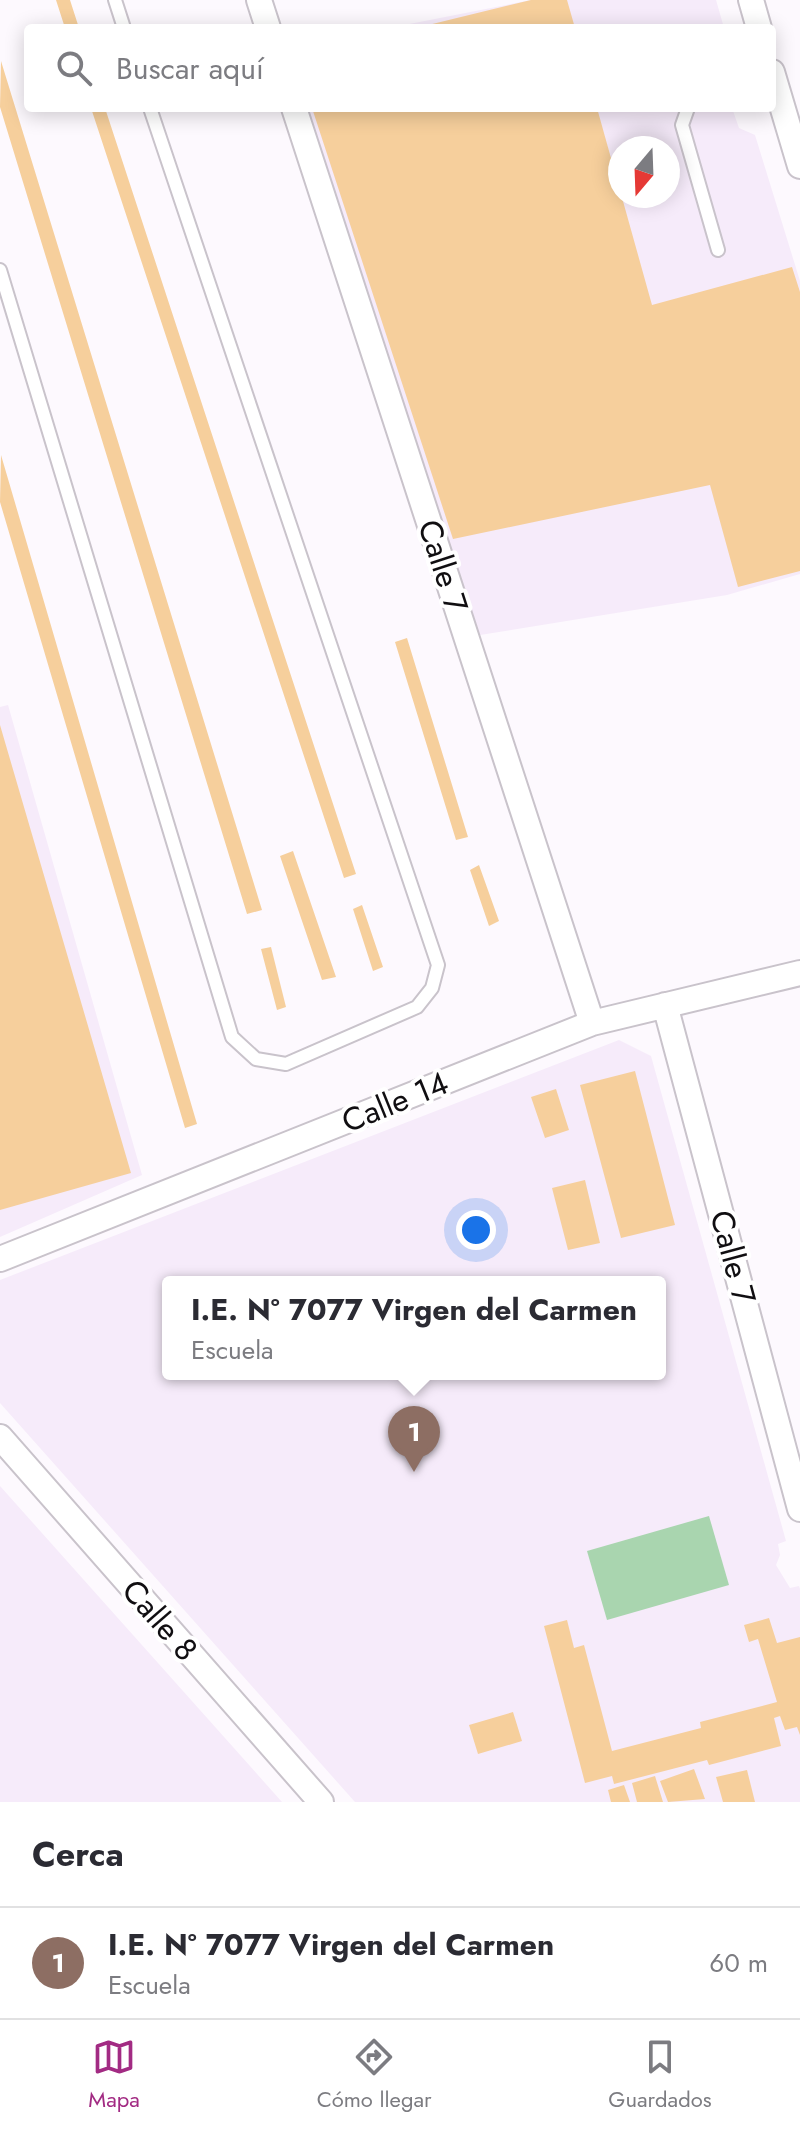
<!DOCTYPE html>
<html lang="es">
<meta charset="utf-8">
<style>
body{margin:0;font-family:Jost,sans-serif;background:#f2f2f3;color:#2b2b33}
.compass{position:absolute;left:608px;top:136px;width:72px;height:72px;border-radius:50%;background:#fff;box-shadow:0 4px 20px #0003;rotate:199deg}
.you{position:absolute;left:476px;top:1230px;width:28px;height:28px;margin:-20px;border:6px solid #fff;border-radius:50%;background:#1a73e8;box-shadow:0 0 0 12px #1a73e833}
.badge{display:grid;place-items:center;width:52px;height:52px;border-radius:50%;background:#a22b83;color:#fff;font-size:26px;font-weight:700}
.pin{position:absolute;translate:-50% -66px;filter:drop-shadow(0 2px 4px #0008)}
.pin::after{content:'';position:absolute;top:42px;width:28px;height:24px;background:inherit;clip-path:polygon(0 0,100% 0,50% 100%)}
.popup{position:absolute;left:162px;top:1276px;width:504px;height:104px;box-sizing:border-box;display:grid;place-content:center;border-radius:8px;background:#fff;filter:drop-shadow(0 2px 6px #0005);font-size:26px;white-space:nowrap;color:#7c7c81}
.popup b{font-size:30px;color:#2b2b33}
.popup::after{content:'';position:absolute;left:50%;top:100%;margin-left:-16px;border:16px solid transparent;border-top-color:#fff}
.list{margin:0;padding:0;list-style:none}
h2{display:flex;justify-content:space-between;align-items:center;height:104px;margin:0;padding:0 32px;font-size:34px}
h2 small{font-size:26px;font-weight:400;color:#7c7c81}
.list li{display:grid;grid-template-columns:52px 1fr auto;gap:24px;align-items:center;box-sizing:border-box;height:112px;padding:0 32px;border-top:2px solid #e1e1e2}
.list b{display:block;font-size:30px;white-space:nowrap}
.list p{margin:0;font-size:26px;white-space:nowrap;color:#7c7c81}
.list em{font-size:26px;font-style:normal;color:#7c7c81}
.icon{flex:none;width:44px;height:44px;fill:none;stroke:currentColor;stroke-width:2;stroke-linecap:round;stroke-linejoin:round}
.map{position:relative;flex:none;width:800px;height:1802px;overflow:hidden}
.search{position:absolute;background:#fff;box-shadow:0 4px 20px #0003;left:24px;right:24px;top:24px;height:88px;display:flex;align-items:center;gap:20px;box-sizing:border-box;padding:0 28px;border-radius:8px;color:#7c7c81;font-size:30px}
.sheet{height:216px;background:#fff}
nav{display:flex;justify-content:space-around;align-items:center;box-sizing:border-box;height:112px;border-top:2px solid #e1e1e2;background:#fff;font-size:22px;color:#7c7c81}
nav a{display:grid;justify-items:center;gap:4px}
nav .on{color:#a22b83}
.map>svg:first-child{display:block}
</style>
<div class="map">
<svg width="800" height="1802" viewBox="0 0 800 1802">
<rect width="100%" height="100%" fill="#fdf9fe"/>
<path fill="#f6ebfa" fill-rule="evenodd" d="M531,0h185l8,28h-335z
M305,108h427l7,20 16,7 45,146v293l-73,21 -247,40zM620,148h48v48h-48z
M8,705l134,470 -142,62v-530z
M619,1040l32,16 135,485 -8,3 2,11 -4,10 14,23 9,-2 1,3v213h-445l-355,-399v-123zM168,1282h492v92h-492z
M0,1486l282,316h-282z"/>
<path fill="#a9d5af" d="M709,1516l20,69 -122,35 -20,-69z"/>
<path fill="#f6cf9c" d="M56,0h14l9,28h-14z
M531,0h36l8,28h-159z
M1,61l261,849 -15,4 -247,-807z
M91,108h14l251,766 -12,4z
M312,108h285l55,197 140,-38 8,25v279l-62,16 -28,-102 -257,54z
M1,455l196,669 -12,4 -185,-626z
M407,638l61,199 -12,3 -61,-198z
M0,725l131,448 -131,37z
M293,851l43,126 -14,3 -42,-124z
M479,865l20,56 -10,5 -19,-56z
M362,905l21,62 -10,4 -20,-62z
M271,947l15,60 -9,3 -16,-61z
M635,1071l40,154 -54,13 -41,-153z
M556,1089l13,41 -24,8 -14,-41z
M585,1180l15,63 -32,7 -16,-62z
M769,1618l8,25 23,-6v98l-3,-8 -12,3 -5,-14 -6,2 7,28 -72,19 -2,-5 -93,24 -2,-8 -27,7 -41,-157 23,-6 7,28 10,-3 28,106 89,-23 -1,-6 77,-20 -19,-63 -9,3 -5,-17z
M513,1712l9,29 -44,13 -9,-29z
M694,1769l11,30 -37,3 -8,-21z
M747,1770l8,32h-32l-7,-25z
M655,1776l8,26h-26l-5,-19z
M624,1785l6,17h-19l-3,-12z"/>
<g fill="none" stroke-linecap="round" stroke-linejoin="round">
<defs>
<path id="service" d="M115,0l9,28
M688,108l-6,17 36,125
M0,270l232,767 24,22 30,5 131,-57 15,-19 6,-23 -288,-857"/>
<path id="minor" d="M259,0l9,28
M751,0l8,28
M772,72l28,94
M294,108l298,915
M665,1005l135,504
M0,1259l592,-236 208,-50
M0,1437l321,365"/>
</defs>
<use href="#service" stroke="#c9c3cb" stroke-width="16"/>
<use href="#minor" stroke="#c9c3cb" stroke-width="28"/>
<use href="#service" stroke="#fff" stroke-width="12"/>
<use href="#minor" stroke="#fff" stroke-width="24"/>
</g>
<g text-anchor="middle" stroke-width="8" stroke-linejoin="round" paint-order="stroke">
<g font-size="32" fill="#100e11" stroke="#fff">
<text transform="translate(443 566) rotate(72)" y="11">Calle 7</text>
<text transform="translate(395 1102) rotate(-22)" y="11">Calle 14</text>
<text transform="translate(733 1257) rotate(75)" y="11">Calle 7</text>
<text transform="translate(160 1620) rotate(49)" y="11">Calle 8</text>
</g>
</g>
</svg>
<svg class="compass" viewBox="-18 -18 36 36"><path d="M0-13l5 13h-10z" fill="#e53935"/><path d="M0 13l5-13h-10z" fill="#7c7c81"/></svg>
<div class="you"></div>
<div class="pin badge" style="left:414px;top:1472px;background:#8d6e63">1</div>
<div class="popup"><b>I.E. N° 7077 Virgen del Carmen</b>Escuela</div>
<div class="search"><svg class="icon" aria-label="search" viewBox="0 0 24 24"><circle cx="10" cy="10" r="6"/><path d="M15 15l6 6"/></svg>Buscar aquí</div>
</div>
<section class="sheet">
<h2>Cerca<small></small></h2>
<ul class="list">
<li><span class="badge" style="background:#8d6e63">1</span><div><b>I.E. N° 7077 Virgen del Carmen</b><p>Escuela</p></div><em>60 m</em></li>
</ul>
</section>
<nav>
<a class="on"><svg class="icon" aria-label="map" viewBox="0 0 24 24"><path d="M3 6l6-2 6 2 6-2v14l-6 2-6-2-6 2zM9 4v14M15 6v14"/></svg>Mapa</a>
<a><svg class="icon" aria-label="directions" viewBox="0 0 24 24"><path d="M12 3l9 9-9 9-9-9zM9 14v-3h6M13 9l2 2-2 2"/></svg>Cómo llegar</a>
<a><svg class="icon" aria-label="saved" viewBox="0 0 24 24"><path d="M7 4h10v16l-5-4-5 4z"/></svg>Guardados</a>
</nav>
